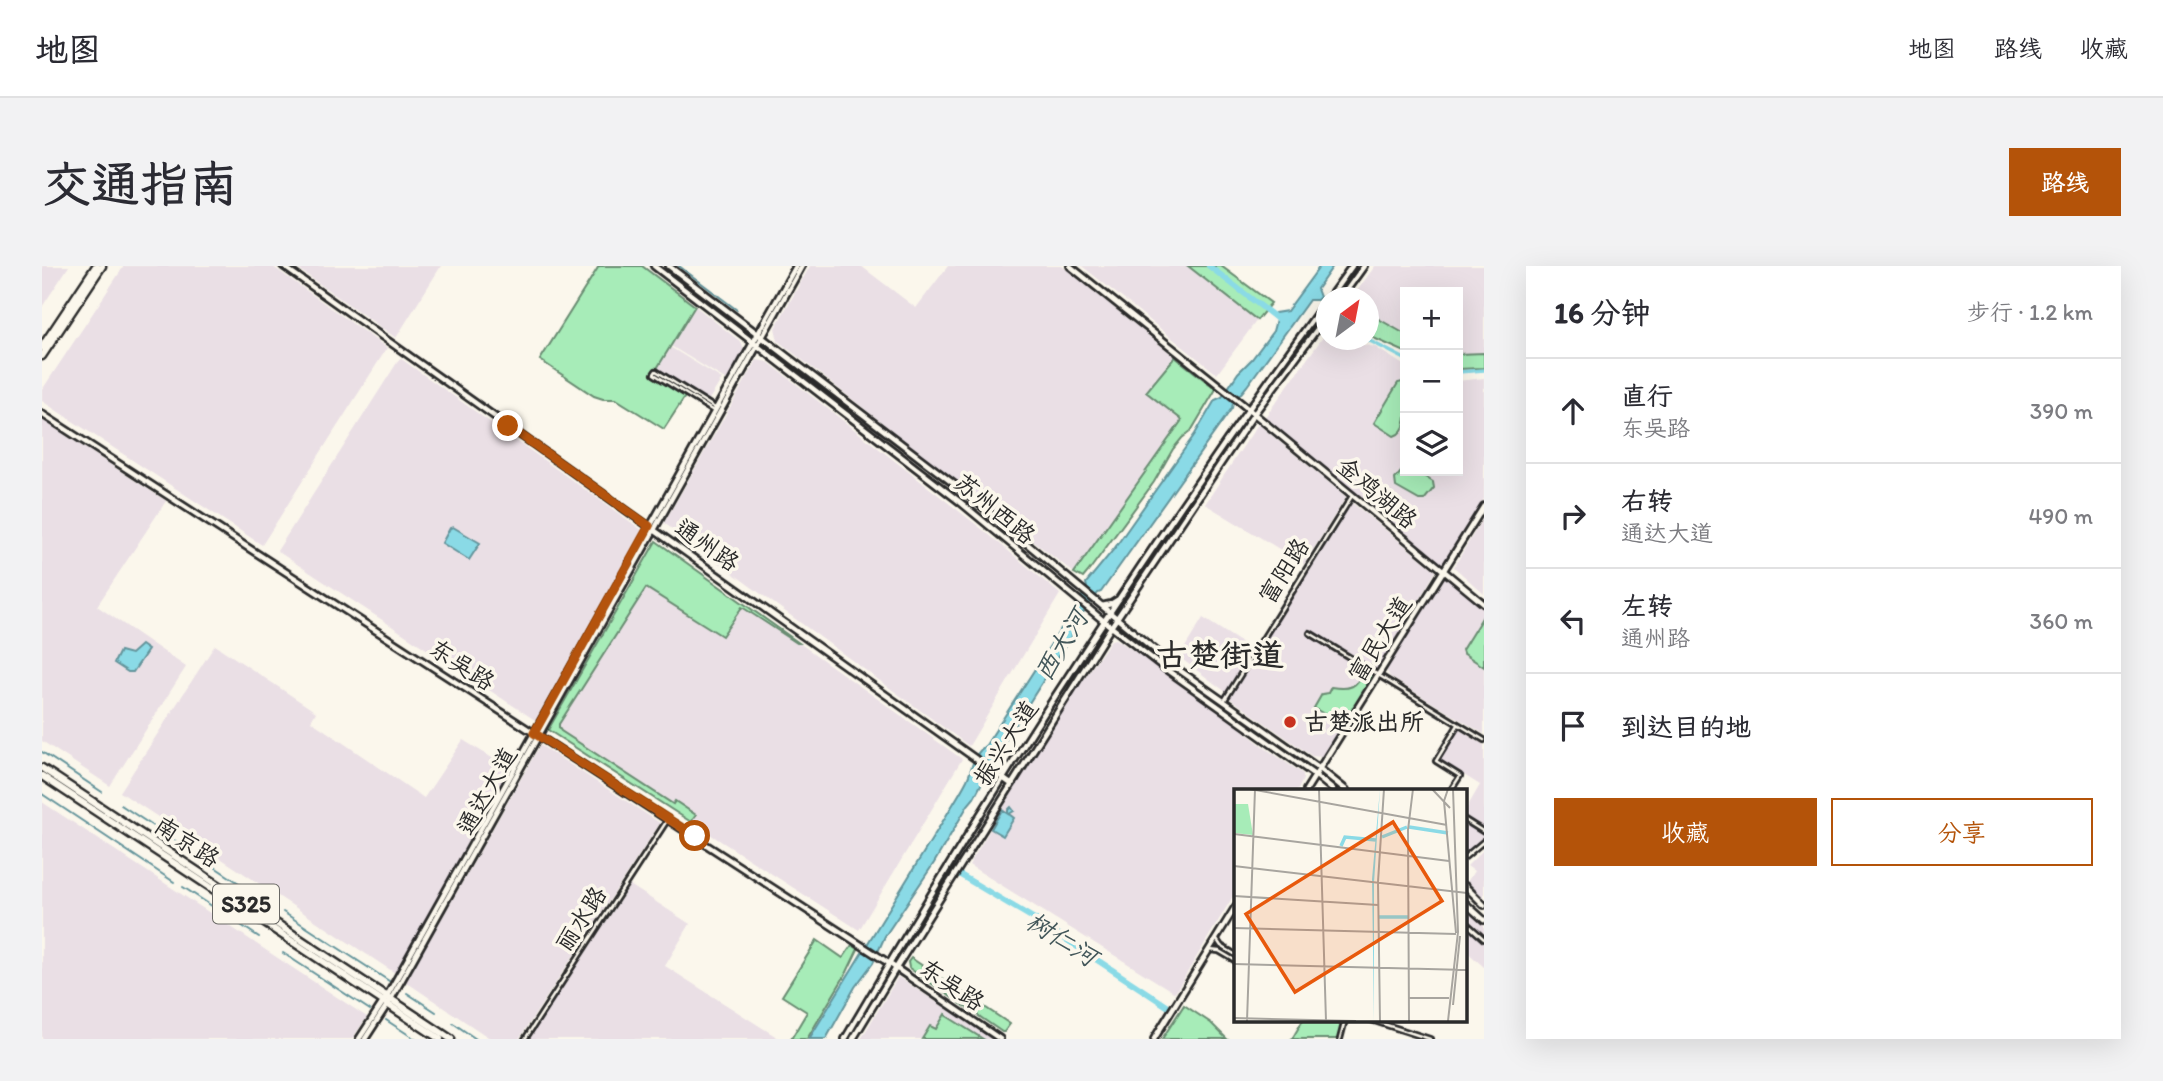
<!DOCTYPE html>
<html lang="zh">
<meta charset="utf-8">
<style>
body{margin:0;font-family:Itim,"LXGW WenKai TC",sans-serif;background:#f2f2f3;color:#2b2b33}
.controls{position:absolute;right:21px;top:21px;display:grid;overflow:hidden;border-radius:0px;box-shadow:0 7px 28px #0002}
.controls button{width:63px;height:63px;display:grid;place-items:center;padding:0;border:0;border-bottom:2px solid #e1e1e2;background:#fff;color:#2b2b33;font:35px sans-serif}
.compass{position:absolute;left:1274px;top:21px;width:63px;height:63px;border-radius:50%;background:#fff;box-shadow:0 7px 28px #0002;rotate:32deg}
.stop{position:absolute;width:21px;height:21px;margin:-16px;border:5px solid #b45309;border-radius:50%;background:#fff}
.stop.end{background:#b45309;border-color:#fff;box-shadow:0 2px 7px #0008}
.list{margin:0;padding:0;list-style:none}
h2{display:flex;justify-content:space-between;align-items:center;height:91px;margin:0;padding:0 28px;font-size:30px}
h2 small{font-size:23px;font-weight:400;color:#7c7c81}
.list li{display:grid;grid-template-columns:46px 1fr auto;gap:21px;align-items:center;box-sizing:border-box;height:105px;padding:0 28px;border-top:2px solid #e1e1e2}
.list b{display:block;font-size:26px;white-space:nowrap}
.list p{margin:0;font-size:23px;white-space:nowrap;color:#7c7c81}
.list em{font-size:23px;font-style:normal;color:#7c7c81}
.actions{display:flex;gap:14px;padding:21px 28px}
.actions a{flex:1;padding:16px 0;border:2px solid #b45309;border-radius:0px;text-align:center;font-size:24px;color:#b45309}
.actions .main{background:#b45309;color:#fff}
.icon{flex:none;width:38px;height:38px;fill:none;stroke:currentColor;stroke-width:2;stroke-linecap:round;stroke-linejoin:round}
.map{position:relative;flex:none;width:1442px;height:773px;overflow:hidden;border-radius:0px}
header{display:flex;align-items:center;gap:42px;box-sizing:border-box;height:98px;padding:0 35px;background:#fff;border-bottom:2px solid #e1e1e2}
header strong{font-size:33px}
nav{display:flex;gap:38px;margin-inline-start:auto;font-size:24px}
.intro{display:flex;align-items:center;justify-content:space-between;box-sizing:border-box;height:168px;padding:0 42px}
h1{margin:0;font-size:49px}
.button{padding:18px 32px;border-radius:0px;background:#b45309;color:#fff;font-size:24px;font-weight:700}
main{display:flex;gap:42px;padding:0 42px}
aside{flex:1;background:#fff;border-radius:0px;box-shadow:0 7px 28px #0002}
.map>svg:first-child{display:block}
</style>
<header>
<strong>地图</strong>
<nav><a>地图</a><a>路线</a><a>收藏</a></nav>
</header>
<div class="intro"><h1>交通指南</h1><a class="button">路线</a></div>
<main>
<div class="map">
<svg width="1442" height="773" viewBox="0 0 1442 773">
<rect width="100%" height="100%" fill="#fbf7ec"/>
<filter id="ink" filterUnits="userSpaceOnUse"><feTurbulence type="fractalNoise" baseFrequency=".0143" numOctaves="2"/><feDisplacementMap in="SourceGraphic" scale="14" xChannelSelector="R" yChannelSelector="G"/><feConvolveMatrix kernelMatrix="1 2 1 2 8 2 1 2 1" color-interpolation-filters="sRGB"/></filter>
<g filter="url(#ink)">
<path fill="#eadfe5" d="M0,0h27l-27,41z
M82,0h148l115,82 -125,197 -220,-144v-11z
M252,0h147l-45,72z
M768,0h51l55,42 32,-42h114l113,91 -28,35 35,28 -108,153 -296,-232 -3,-13z
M1040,0h106l69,54 -40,54z
M1333,0h109v87l-26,1v-62h-53v42l-36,-21 -1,-15h-16z
M653,40l46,36 3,8 -1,5 -15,26 -57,-35z
M1284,67v7h22l6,3 21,4 30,19v105h53v-90l26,-3v121l-40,67 -179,-149z
M628,81l52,32 -14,22 -51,-32z
M358,92l242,172v4l-104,188 -261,-171z
M715,94l11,2 219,171 73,61 -91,152 -305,-223z
M0,154l124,81 -69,105 89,61 -76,119 -68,-45z
M1216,158l88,73 -42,67 -99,-60z
M1309,236l85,69 -92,155h-2l-20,31 -10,-1 -81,-57v-3z
M1442,250v78l-30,-27z
M614,275l306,218 -103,171 -311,-200z
M1404,311l38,30v127l-94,-57 -3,-6 1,-7 54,-86z
M1161,352l50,32 -27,42 -47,-35z
M1074,373l83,56 66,53 38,26v5l-5,11h-62l-1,103 -60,100 -206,-128 85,-142 57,-83z
M173,379l101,67 -5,9 113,77 39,-58 47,29 -115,204 -275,-181z
M1416,463l26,16v84l-19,-13v-5l15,-26 -40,-25z
M498,479l120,78 -141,216h-28l-85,-57z
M0,536l325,215 -15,22h-310z
M1423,556l19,12v5l-19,16z
M1442,583v49l-17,-16 7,-11 -7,-5z
M588,619l60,39 -25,42 115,73h-251z
M1423,641l19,17v43l-19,-17z
M856,711l95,62h-132z"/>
<path fill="#a7ecb8" stroke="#698c72" stroke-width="2" d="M557,0h43l53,40 -42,69 33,20 -22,34 -48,-30h-13l-9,-3 -54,-36z
M1146,0h33l50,37 -14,17z
M1326,47l37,21v18l-36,-16z
M1442,87v15l-26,1v-15z
M1133,91l41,32 -25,42 -9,7 -9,11 -19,33 -66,90 -5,6 -9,-5 108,-153 -36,-28z
M1360,116l3,2c0,15 7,47 -11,52l-20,-13 24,-40z
M1363,201v4h11l17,11 1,6 -10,12h-5l-23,-13 -1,-8z
M614,275l143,102h-2l-55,-36 -20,29 -76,-48 -87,136v4l2,3 112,73 2,-3 21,14 -5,7 -143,-92z
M1441,350l1,1v50l-21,-14 -1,-3z
M1322,403l8,6v7l-28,44 -30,-18 8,-14 6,-1 3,-6c18,3 27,1 33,-18z
M775,674l26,18 9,-13 6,4 -11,23 -40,67h-16l16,-27 -25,-16z
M869,692l99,66 -6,8h-2l-93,-64 -1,-6z
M1142,739l27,18 16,16h-65z
M903,748v1l38,24h-61l8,-13 6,3z
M1261,754h33l5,6 -3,13h-46z"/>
<path fill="#8adae6" stroke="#64949b" stroke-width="2" d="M1278,0h13l-16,23 3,8 -3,3h-8l-62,86 -14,17 -1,5 -131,184 -3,1 -16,21 -6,15 -78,123 -24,46 -6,7 -34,58 -49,73 -12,27 -18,24 -29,52h-17l137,-223c7,-12 15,-24 21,-36 7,-15 4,-23 19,-35l101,-157 -1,-5 28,-34 81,-115 20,-34 7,-3 16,-24 14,-14 21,-28 3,-11 -3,-3 2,-4 12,-2z
M411,261l27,16 -11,17 -27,-17 8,-15z
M99,379l7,5 -15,22h-5l-14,-9 6,-12 11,3z
M969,541l3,4 -5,3 5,4 -11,18 -12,-7 11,-19 6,4v-4z"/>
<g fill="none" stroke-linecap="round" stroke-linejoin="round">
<path stroke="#64949b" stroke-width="2" d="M637,0l58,44
M0,486l60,40
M0,528l132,88
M79,539l130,86
M141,621l76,50
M241,646l106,69
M241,687l87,57
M365,727l29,19
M344,754l29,19
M411,757l23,16"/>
<path stroke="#8adae6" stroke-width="3.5" d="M1326,74l37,19
M1416,106l26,-2"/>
<path stroke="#8adae6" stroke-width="6" d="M1167,0l71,55
M915,607l81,48 129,85"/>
<defs>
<path id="street" d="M673,142l-59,-37 -2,3 61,38
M1268,367l174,107
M1182,435l128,-205
M1409,524l9,-14 -24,-15 22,-36
M1423,554l19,12
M1423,591l19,-16
M1423,656l19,17
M1175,674l4,6 15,9
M1167,684l10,1 17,10
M1329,754l59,19
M483,773l143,-220
M1298,773l5,-19"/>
<path id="secondary" d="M241,0l728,518
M612,0l306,236 145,120 62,48 149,106 17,14
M627,0l298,228 211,175 142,100 26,21
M1028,0l171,137 243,201
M1287,32l23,-32
M1299,32l23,-32
M0,148l842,546 116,79
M1060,340l9,-2 8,-5
M1264,524l178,-284
M1423,620l19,19
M1423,637l19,17
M317,773l28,-43 409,-730
M323,773l26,-40 411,-733
M803,773c147,-252 309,-502 481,-738
M811,773l43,-71 215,-341 143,-213 72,-97
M1112,773l82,-133"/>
<path id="primary" d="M0,81l54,-81
M0,90l60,-90
M0,502l409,271
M0,510l398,263"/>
</defs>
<use href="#street" stroke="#2b2b2b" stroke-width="8"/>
<use href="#secondary" stroke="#2b2b2b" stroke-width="10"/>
<use href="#primary" stroke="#2b2b2b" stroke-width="11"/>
<use href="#street" stroke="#fbf7ec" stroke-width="2.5"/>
<use href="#secondary" stroke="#fbf7ec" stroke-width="4.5"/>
<use href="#primary" stroke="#fbf7ec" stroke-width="6"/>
</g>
</g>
<g fill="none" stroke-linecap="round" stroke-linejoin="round" filter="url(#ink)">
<path stroke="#b45309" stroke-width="9" d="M466,160l141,100 -115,207 161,103"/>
</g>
<circle fill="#c8321e" stroke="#fbf7ec" stroke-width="2.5" cx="1248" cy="456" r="7"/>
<g text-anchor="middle" stroke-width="7" stroke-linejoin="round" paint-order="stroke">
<rect fill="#fbf7ec" stroke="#696865" stroke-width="2" x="171" y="618.5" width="66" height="39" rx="5"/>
<g font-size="23" font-weight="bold" fill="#2b2b2b">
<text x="204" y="646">S325</text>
</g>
<g font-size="24" fill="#2b2b2b" stroke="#fbf7ec">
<text transform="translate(1335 227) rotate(40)" y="8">金鸡湖路</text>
<text transform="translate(953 243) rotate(39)" y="8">苏州西路</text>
<text transform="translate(665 279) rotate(35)" y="8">通州路</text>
<text transform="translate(1242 305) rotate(-58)" y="8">富阳路</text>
<text transform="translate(1338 373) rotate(-58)" y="8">富民大道</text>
<text transform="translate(420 399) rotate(33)" y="8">东吴路</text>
<text transform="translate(964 477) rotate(-57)" y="8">振兴大道</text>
<text transform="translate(445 525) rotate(-61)" y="8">通达大道</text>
<text transform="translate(145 576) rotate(33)" y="8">南京路</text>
<text transform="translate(539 653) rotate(-57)" y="8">丽水路</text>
<text transform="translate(910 719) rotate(34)" y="8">东吴路</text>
</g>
<g font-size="24" font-weight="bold" fill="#2b2b2b" stroke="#fbf7ec" text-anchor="start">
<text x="1262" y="464">古楚派出所</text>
</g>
<g font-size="26" font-style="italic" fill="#43575a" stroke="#fbf7ec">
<text transform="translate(1019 379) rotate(-59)" y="9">西大河</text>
<text transform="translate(1020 673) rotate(32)" y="9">树仁河</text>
</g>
<g font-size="32" font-weight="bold" fill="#2b2b2b" stroke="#fbf7ec">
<text x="1178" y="400">古楚街道</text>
</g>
</g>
<g transform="translate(1192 523)">
<rect width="233" height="233" fill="#fbf7ec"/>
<path d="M0,15h14l5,31 -19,-2z" fill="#a7ecb8"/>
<path d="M146,0l-6,94v138l-2,-142z" fill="#8adae6"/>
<path fill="none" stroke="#8adae6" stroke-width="3.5" d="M175,38l39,6M148,48l25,-10M107,57l4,-9 31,3M145,128h29"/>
<path fill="none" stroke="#a8a59f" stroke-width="2" d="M16,0l197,36M85,0l7,232M198,0l18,19M214,0l-4,12 12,132M0,45l215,27M0,77l233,27M0,107l144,9M0,139l222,6M0,175l233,6M175,209h40M219,216l7,-69M0,229l122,3M13,232l8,-232M146,232l-2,-139 6,-93M175,232l-1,-191 5,-41M214,232l10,-89 -5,-143"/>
<path fill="#e8590c" fill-opacity="0.15" stroke="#e8590c" stroke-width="3.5" d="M159,33l49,79 -147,91 -49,-78z"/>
<rect width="233" height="233" fill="none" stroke="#2b2b2b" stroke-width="3.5"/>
</g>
</svg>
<div class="controls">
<button>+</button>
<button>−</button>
<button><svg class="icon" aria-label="layers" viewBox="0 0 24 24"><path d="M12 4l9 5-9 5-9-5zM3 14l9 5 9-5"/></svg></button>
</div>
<svg class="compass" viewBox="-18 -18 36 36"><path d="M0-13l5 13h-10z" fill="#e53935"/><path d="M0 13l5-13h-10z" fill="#7c7c81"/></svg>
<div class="stop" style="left:653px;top:570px"></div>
<div class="stop end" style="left:466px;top:160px"></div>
</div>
<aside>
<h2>16 分钟<small>步行 · 1.2 km</small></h2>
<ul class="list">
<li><svg class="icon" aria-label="ahead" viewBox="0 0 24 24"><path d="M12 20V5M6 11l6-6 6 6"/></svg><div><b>直行</b><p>东吴路</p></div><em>390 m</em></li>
<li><svg class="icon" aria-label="right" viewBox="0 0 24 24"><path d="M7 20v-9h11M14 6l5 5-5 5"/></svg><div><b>右转</b><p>通达大道</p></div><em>490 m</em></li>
<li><svg class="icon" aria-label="left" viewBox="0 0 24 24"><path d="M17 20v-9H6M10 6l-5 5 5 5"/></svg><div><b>左转</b><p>通州路</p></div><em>360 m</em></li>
<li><svg class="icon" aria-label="arrive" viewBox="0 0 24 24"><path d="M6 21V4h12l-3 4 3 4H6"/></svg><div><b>到达目的地</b></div></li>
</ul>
<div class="actions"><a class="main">收藏</a><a>分享</a></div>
</aside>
</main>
